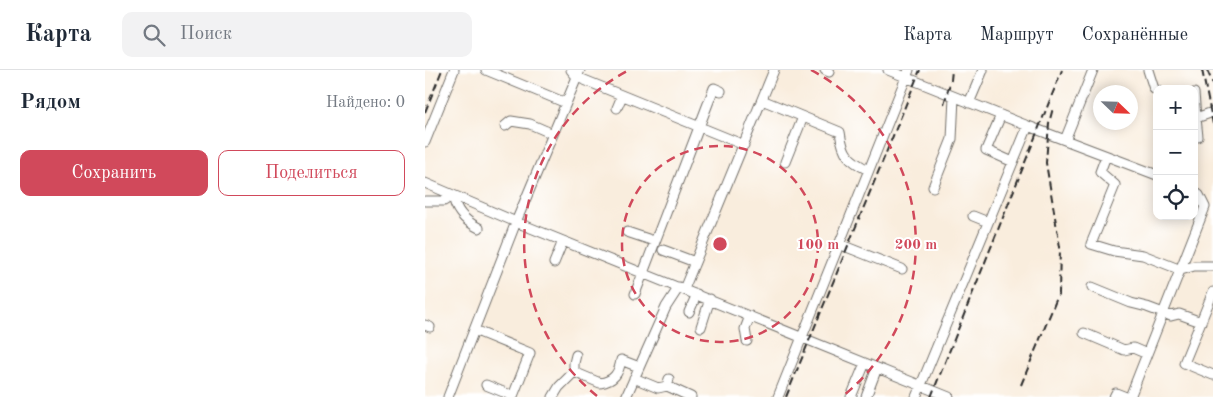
<!DOCTYPE html>
<html lang="ru">
<meta charset="utf-8">
<style>
body{margin:0;font-family:"Old Standard TT",serif;background:#f2f2f3;color:#1f2937}
.controls{position:absolute;right:15px;top:15px;display:grid;overflow:hidden;border-radius:10px;box-shadow:0 2px 12px #0003}
.controls button{width:45px;height:45px;display:grid;place-items:center;padding:0;border:0;border-bottom:1px solid #e0e1e3;background:#fff;color:#1f2937;font:25px sans-serif}
.compass{position:absolute;left:668px;top:15px;width:45px;height:45px;border-radius:50%;background:#fff;box-shadow:0 2px 12px #0003;rotate:113deg}
.list{margin:0;padding:0;list-style:none}
h2{display:flex;justify-content:space-between;align-items:center;height:65px;margin:0;padding:0 20px;font-size:21px}
h2 small{font-size:16px;font-weight:400;color:#747a83}
.actions{display:flex;gap:10px;padding:15px 20px}
.actions a{flex:1;padding:11px 0;border:1px solid #d1495b;border-radius:10px;text-align:center;font-size:18px;color:#d1495b}
.actions .main{background:#d1495b;color:#fff}
.icon{flex:none;width:28px;height:28px;fill:none;stroke:currentColor;stroke-width:2;stroke-linecap:round;stroke-linejoin:round}
.map{position:relative;flex:none;width:788px;height:327px;overflow:hidden}
header{display:flex;align-items:center;gap:30px;box-sizing:border-box;height:70px;padding:0 25px;background:#fff;border-bottom:1px solid #e0e1e3}
header strong{font-size:24px}
nav{display:flex;gap:28px;margin-inline-start:auto;font-size:18px}
.search{width:350px;height:45px;background:#f2f2f3;display:flex;align-items:center;gap:12px;box-sizing:border-box;padding:0 18px;border-radius:10px;color:#747a83;font-size:19px}
main{display:flex}
aside{flex:1;background:#fff}
.map>svg:first-child{display:block}
</style>
<header>
<strong>Карта</strong>
<div class="search"><svg class="icon" aria-label="search" viewBox="0 0 24 24"><circle cx="10" cy="10" r="6"/><path d="M15 15l6 6"/></svg>Поиск</div>
<nav><a>Карта</a><a>Маршрут</a><a>Сохранённые</a></nav>
</header>
<main>
<aside>
<h2>Рядом<small>Найдено: 0</small></h2>
<ul class="list">
</ul>
<div class="actions"><a class="main">Сохранить</a><a>Поделиться</a></div>
</aside>
<div class="map">
<svg width="788" height="327" viewBox="0 0 788 327">
<rect width="100%" height="100%" fill="#fff"/>
<filter id="ink" filterUnits="userSpaceOnUse"><feTurbulence type="fractalNoise" baseFrequency=".02" numOctaves="2"/><feDisplacementMap in="SourceGraphic" scale="10" xChannelSelector="R" yChannelSelector="G"/><feConvolveMatrix kernelMatrix="1 2 1 2 8 2 1 2 1" color-interpolation-filters="sRGB"/></filter>
<filter id="wash" filterUnits="userSpaceOnUse"><feTurbulence type="fractalNoise" baseFrequency=".0096" numOctaves="4" result="noise"/><feDisplacementMap in="SourceGraphic" scale="20" xChannelSelector="R" yChannelSelector="G"/><feGaussianBlur stdDeviation="1.12" result="paint"/><feColorMatrix in="noise" values="0 0 0 0 0 0 0 0 0 0 0 0 0 0 0 0 0 1.4 0 .05"/><feComposite in="paint" operator="in"/></filter>
<g filter="url(#wash)">
<rect width="100%" height="100%" fill="#f9eddd"/>
</g>
<g filter="url(#ink)">
<g fill="none" stroke-linecap="round" stroke-linejoin="round">
<defs>
<path id="minor" d="M61,0l80,33
M146,0l6,7 167,68
M400,0l4,2
M463,0l140,56 -112,271
M723,0l6,19 3,1
M769,23l2,25
M337,30l78,32c3,23 9,28 28,38
M544,33l14,-33
M192,38l5,-12
M576,45l-15,35 27,12
M80,56l6,-5 19,3 23,10
M603,56l129,49
M769,67h4l-2,-19 17,-6
M640,70l28,-70
M0,72l29,-72
M681,86l-6,16 15,13 -24,59 23,7 29,4 38,15 13,-4h19
M360,92l18,-45
M0,113l28,12c2,16 12,26 26,33
M508,117l19,-48 2,-42
M0,131h19l9,-6 63,27 433,175
M548,146l15,6
M202,162l27,9
M414,174l63,25
M238,180l32,12
M129,193l9,-22
M667,217l39,16 16,4 24,9 8,-2 22,8
M259,219l90,-219
M788,222l-29,71 29,12
M210,224l79,-206 7,3
M264,242l8,-18
M0,255l5,2
M276,257l9,-28
M49,260l56,23 -17,43 -27,-11
M659,263l40,17 9,-2 14,6
M322,271l-2,-12 5,-13
M151,285l-2,8v9l26,11c14,-2 19,-10 21,-23l18,7
M209,308l24,10 9,-2 2,-7
M242,316l24,11
M23,327l68,-175 64,-152
M128,327l6,-10 15,-15
M201,327l40,-90 13,-20
M353,327l131,-327
M426,327l14,-34
M441,327l11,-29
M689,327l2,-4 10,4
M705,327l75,-190 -6,-12 -5,-4"/>
</defs>
<use href="#minor" stroke="#736f69" stroke-width="11"/>
<use href="#minor" stroke="#fff" stroke-width="9"/>
<path stroke="#2b2b2b" stroke-width="2" stroke-dasharray="8 4" stroke-linecap="butt" d="M777,0l11,54
M782,0l6,14
M519,34l7,-24 1,-10
M0,42l17,-42
M596,315l38,-92 1,-46 -14,-84 3,-40 4,-15
M361,327l134,-327
M506,327l131,-327"/>
</g>
</g>
<g fill="none" stroke="#d1495b" stroke-width="2.5" stroke-dasharray="9 6">
<circle cx="295" cy="174" r="98"/>
<path d="M172 326A196 196 0 0 1 204 0M386 0A196 196 0 0 1 418 326"/>
</g>
<circle cx="295" cy="174" r="8" fill="#d1495b" stroke="#fff" stroke-width="2.5"/>
<g font-size="15" text-anchor="middle" font-weight="bold" fill="#d1495b" stroke="#fff" stroke-width="4" stroke-linejoin="round" paint-order="stroke">
<text x="393" y="179">100 m</text>
<text x="491" y="179">200 m</text>
</g>
</svg>
<div class="controls">
<button>+</button>
<button>−</button>
<button><svg class="icon" aria-label="locate" viewBox="0 0 24 24"><circle cx="12" cy="12" r="6"/><path d="M12 2v4M12 18v4M2 12h4M18 12h4"/></svg></button>
</div>
<svg class="compass" viewBox="-18 -18 36 36"><path d="M0-13l5 13h-10z" fill="#e53935"/><path d="M0 13l5-13h-10z" fill="#747a83"/></svg>
</div>
</main>
